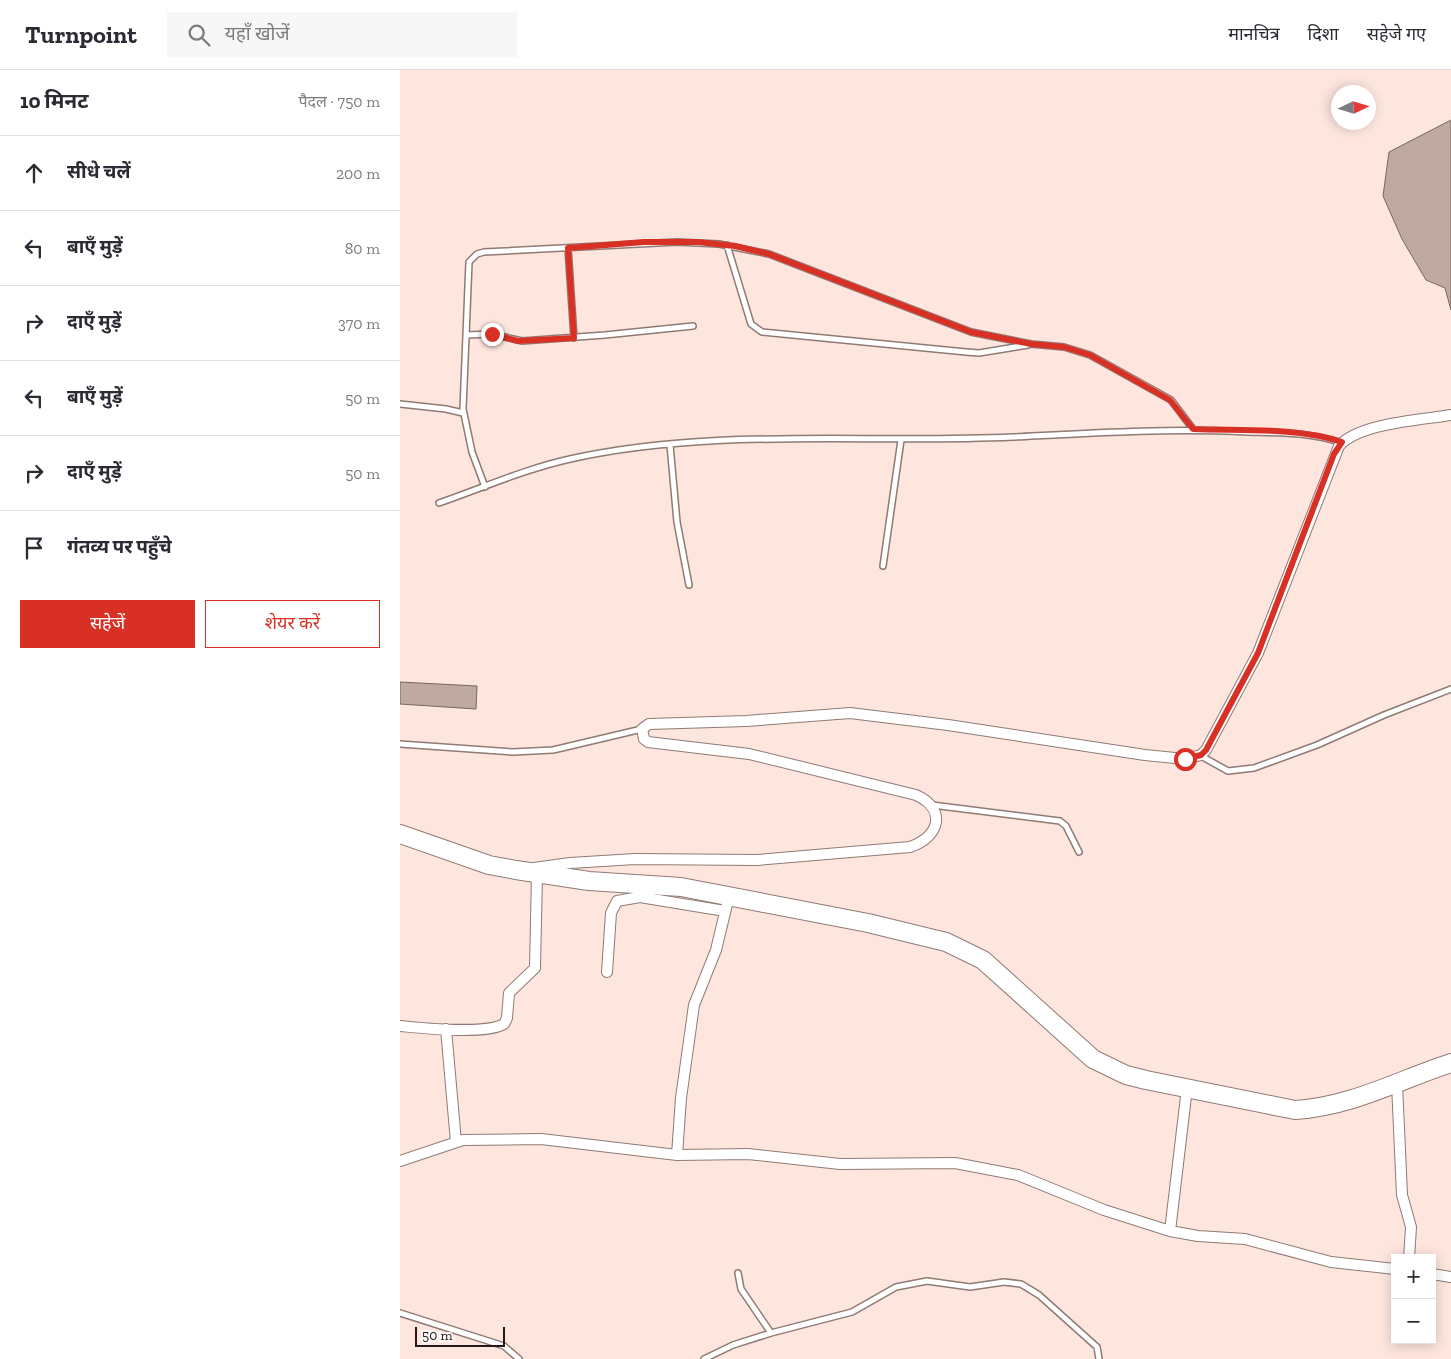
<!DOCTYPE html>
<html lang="hi">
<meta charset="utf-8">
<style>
body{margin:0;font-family:"Zilla Slab","Noto Sans Devanagari",serif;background:#f7f7f7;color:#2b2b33}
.controls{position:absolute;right:15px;bottom:15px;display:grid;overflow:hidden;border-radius:0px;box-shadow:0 2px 12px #0003}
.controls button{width:45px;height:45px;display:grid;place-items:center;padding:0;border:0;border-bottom:1px solid #e1e1e2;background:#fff;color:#2b2b33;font:25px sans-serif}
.compass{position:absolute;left:931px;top:15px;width:45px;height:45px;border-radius:50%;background:#fff;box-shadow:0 2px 12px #0003;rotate:86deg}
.scale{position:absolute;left:15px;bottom:12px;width:90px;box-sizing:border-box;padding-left:5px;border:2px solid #221a18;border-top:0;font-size:14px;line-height:18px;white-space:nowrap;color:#221a18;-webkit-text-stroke:4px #fdf8f7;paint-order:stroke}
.stop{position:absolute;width:15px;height:15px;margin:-11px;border:4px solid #d93025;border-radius:50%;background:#fff}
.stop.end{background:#d93025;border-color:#fff;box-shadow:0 1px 5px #0008}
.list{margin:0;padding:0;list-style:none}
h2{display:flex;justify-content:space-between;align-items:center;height:65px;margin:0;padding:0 20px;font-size:21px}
h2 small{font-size:16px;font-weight:400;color:#7c7c81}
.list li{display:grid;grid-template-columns:32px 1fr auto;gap:15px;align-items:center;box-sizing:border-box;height:75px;padding:0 20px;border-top:1px solid #e1e1e2}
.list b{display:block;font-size:19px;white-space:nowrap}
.list em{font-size:16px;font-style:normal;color:#7c7c81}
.actions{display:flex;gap:10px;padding:15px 20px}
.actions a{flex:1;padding:11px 0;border:1px solid #d93025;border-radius:0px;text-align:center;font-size:18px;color:#d93025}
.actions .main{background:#d93025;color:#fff}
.icon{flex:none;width:28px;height:28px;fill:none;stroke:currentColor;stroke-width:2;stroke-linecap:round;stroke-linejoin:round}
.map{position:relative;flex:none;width:1051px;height:1289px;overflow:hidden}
header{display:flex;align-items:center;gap:30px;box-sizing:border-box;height:70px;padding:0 25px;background:#fff;border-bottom:1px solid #e1e1e2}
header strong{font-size:24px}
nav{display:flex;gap:28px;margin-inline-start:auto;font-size:18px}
.search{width:350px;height:45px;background:#f7f7f7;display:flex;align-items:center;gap:12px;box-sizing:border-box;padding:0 18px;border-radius:0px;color:#7c7c81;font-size:19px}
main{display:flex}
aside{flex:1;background:#fff}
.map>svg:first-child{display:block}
</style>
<header>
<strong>Turnpoint</strong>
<div class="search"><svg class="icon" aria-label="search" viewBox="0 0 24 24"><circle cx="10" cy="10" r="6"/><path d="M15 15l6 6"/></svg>यहाँ खोजें</div>
<nav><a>मानचित्र</a><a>दिशा</a><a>सहेजे गए</a></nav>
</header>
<main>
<aside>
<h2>10 मिनट<small>पैदल · 750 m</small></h2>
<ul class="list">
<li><svg class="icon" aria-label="ahead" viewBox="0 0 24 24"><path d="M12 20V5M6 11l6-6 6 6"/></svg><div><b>सीधे चलें</b></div><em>200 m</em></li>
<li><svg class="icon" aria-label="left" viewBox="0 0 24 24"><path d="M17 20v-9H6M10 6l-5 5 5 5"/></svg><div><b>बाएँ मुड़ें</b></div><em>80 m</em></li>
<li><svg class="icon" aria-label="right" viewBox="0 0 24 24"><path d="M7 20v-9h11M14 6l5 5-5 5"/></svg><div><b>दाएँ मुड़ें</b></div><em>370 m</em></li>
<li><svg class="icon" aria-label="left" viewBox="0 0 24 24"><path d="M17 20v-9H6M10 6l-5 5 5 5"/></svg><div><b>बाएँ मुड़ें</b></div><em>50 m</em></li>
<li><svg class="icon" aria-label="right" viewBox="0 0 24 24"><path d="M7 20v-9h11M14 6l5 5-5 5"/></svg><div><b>दाएँ मुड़ें</b></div><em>50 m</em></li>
<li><svg class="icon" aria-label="arrive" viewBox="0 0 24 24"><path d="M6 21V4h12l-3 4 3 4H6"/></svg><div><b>गंतव्य पर पहुँचे</b></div></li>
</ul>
<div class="actions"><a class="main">सहेजें</a><a>शेयर करें</a></div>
</aside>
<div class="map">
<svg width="1051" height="1289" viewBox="0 0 1051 1289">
<rect width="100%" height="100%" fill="#fee6df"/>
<path fill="#bfa9a2" stroke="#79655f" d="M1051,50v190l-6,-22 -19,-8 -24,-41 -19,-43 6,-44z
M0,612l77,4 -1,23 -76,-5z"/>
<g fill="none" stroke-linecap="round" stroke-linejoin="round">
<defs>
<path id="service" d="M327,175l24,79 11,8 204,20 13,1 49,-8
M168,178l6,90
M66,265l26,-1 30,7 83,-6 88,-9
M0,334l46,5 17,4
M270,375l7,77 12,63
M85,417l-13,-35 -9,-43 6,-147 8,-8 7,-2 193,-10 42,2 50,10 202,78 60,12 33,3 26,8 81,45 22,29
M39,433c43,-15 86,-34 131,-44 145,-32 296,-15 443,-22 78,-4 155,-9 234,-5 32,1 64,0 95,11
M483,496l18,-126
M0,674l113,8 40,-2 89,-21
M801,686l27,15 26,-3 63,-23 67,-30 67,-26
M532,735l128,16 6,5 13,26
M338,1203l3,16 30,44
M0,1243l104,33 15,13
M304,1289l29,-14 38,-12 81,-21 44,-25 31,-6 43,6 34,-5 17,2 18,11 58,52 2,12"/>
<path id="minor" d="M134,798l36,-5 65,-4 122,1 153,-13c30,-10 37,-38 6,-52l-167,-41 -101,-12 -4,-3 -2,-10 7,-5 97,-3 104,-8 98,12 197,30 40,4 16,-4 5,-5 52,-97 81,-207c20,-23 82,-26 112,-31
M207,902l4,-59 6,-12 23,-4 85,14
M0,956c23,2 85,9 104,-2l3,-6 2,-25 26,-25 2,-94
M46,959l10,113
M997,1014l5,111 9,32 -2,31
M277,1085l4,-57 13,-93 22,-55 13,-54
M0,1091l63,-21 78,-1 136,16 71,-1 92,10 115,-1 63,12 86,35 66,21 28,5 47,3 86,23 64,7
M770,1161l17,-143
M1032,1204l19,3"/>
<path id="trunk" d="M0,764l89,31 27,5 73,11 92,6 187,36 78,19 37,18 110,99 33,16 20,5 149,30c55,-3 104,-30 156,-47"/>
</defs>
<use href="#service" stroke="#8f7a74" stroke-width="8"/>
<use href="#minor" stroke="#8f7a74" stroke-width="12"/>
<use href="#trunk" stroke="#8f7a74" stroke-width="20"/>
<use href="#service" stroke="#fff" stroke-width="5"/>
<use href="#minor" stroke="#fff" stroke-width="10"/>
<use href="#trunk" stroke="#fff" stroke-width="18"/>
</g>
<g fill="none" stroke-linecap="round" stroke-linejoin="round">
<path stroke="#d93025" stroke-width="6" d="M92,264l26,7 56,-3 -6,-90 76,-6h54l37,4 34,8 202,78 60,12 33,3 26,8 80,45 23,29c48,2 103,-2 149,13l-8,12 -76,199 -52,97 -5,5 -16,4"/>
</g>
</svg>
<div class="controls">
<button>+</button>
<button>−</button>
</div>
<svg class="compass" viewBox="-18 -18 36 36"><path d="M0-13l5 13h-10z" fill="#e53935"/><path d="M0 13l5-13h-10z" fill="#7c7c81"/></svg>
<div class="scale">50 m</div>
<div class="stop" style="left:785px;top:689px"></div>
<div class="stop end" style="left:92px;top:264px"></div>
</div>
</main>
